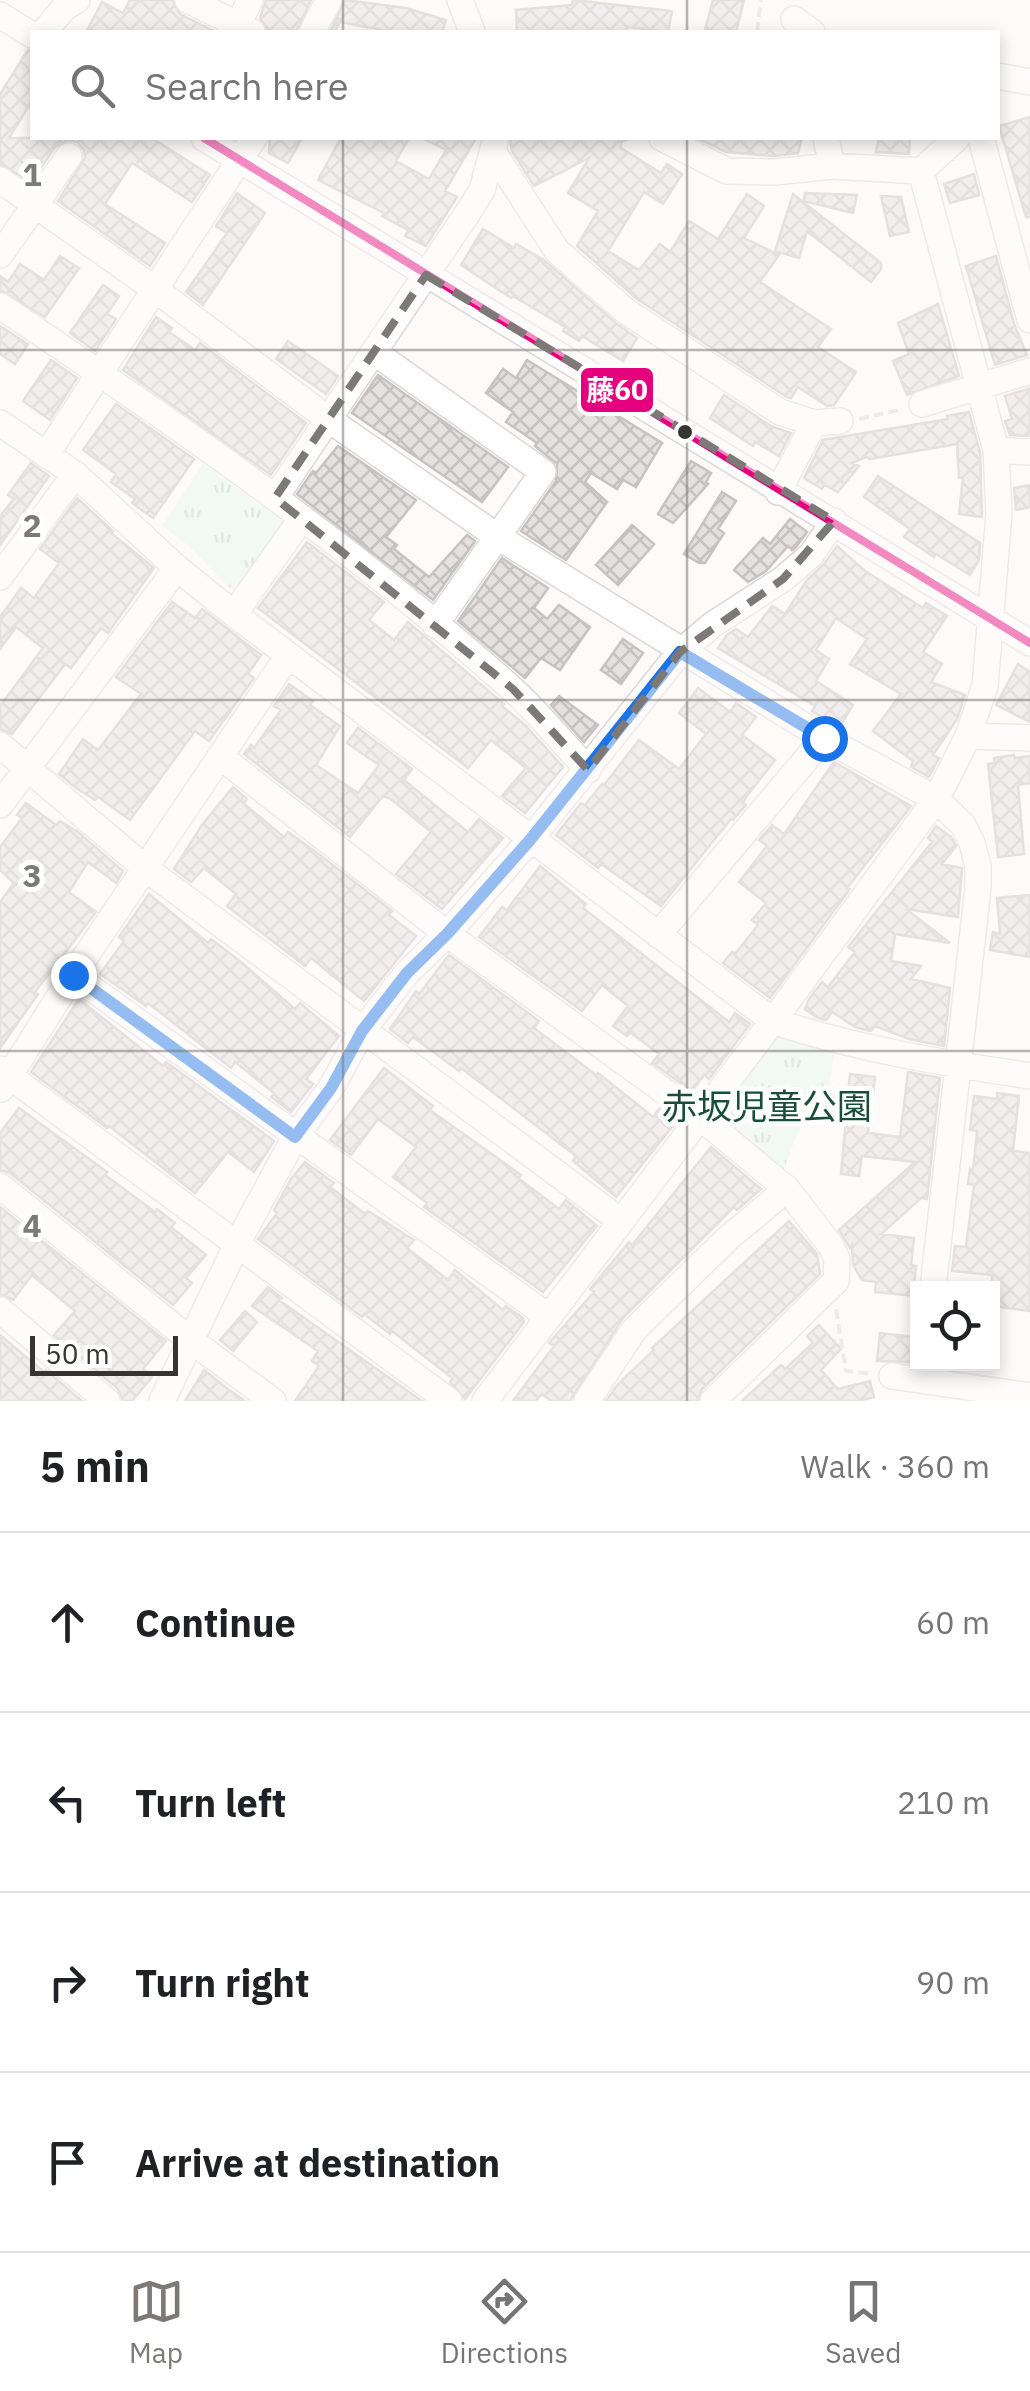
<!DOCTYPE html>
<meta charset="utf-8">
<style>
body{margin:0;font-family:"IBM Plex Sans","Noto Sans JP",sans-serif;background:#f6f6f6;color:#202124}
.controls{position:absolute;right:30px;bottom:30px;display:grid;overflow:hidden;border-radius:0px;box-shadow:0 5px 15px #0003}
.controls button{width:90px;height:90px;display:grid;place-items:center;padding:0;border:0;border-bottom:2px solid #e0e0e0;background:#fff;color:#202124;font:50px sans-serif}
.scale{position:absolute;left:30px;bottom:25px;width:148px;box-sizing:border-box;padding-left:10px;border:5px solid #373432;border-top:0;font-size:28px;line-height:35px;white-space:nowrap;color:#373432;-webkit-text-stroke:8px #fff;paint-order:stroke}
.stop{position:absolute;width:30px;height:30px;margin:-22px;border:8px solid #1a73e8;border-radius:50%;background:#fff}
.stop.end{background:#1a73e8;border-color:#fff;box-shadow:0 2px 10px #0008}
.list{margin:0;padding:0;list-style:none}
h2{display:flex;justify-content:space-between;align-items:center;height:130px;margin:0;padding:0 40px;font-size:42px}
h2 small{font-size:32px;font-weight:400;color:#757577}
.list li{display:grid;grid-template-columns:65px 1fr auto;gap:30px;align-items:center;box-sizing:border-box;height:180px;padding:0 40px;border-top:2px solid #e0e0e0}
.list b{display:block;font-size:38px;white-space:nowrap}
.list em{font-size:32px;font-style:normal;color:#757577}
.icon{flex:none;width:55px;height:55px;fill:none;stroke:currentColor;stroke-width:2;stroke-linecap:round;stroke-linejoin:round}
.map{position:relative;flex:none;width:1030px;height:1401px;overflow:hidden}
.search{position:absolute;background:#fff;box-shadow:0 5px 15px #0003;left:30px;right:30px;top:30px;height:110px;display:flex;align-items:center;gap:25px;box-sizing:border-box;padding:0 35px;border-radius:0px;color:#757577;font-size:38px}
.sheet{height:850px;background:#fff}
nav{display:flex;justify-content:space-around;align-items:center;box-sizing:border-box;height:140px;border-top:2px solid #e0e0e0;background:#fff;font-size:28px;color:#757577}
nav a{display:grid;justify-items:center;gap:5px}
nav .on{color:#7c7977}
.map>svg:first-child{display:block}
</style>
<div class="map">
<svg width="1030" height="1401" viewBox="0 0 1030 1401">
<defs>
<pattern id="park-tufts" width="24" height="20" patternUnits="userSpaceOnUse" patternTransform="scale(2.5)"><rect width="24" height="20" fill="#e5f5eb"/><path d="M3 7l-1-3M5 7V3M7 7l1-3M15 17l-1-3M17 17v-4M19 17l1-3" fill="none" stroke="#c5d3ca"/></pattern>
<pattern id="building-cross-hatch" width="8" height="8" patternUnits="userSpaceOnUse" patternTransform="scale(2.5)"><rect width="8" height="8" fill="#e4e1e0"/><path d="M0 0l8 8M0 8l8-8" fill="none" stroke="#c4c2c1"/></pattern>
</defs>
<rect width="100%" height="100%" fill="#fdfaf8"/>
<path fill="url(#park-tufts)" d="M203,464l85,61 -51,70 -49,-50 -26,-19z
M783,1025l54,14 -13,73 -16,-7 -26,69 -64,-63z"/>
<path fill="url(#building-cross-hatch)" stroke="#c6c3c2" stroke-width="2.5" d="M130,0h42l8,14 34,17 -128,1 16,-30 21,11z
M266,0h45l-15,32h-28l-8,-14z
M345,0l61,8 40,12 -4,12h-50l-52,-10 -6,10h-4z
M573,0l99,11 -4,21 -41,-5 -1,5h-109l-1,-22 56,-5z
M713,0h31l-8,32 -31,-2z
M28,50l4,1v50l-23,37h143l58,37 -18,27 -60,-39 -27,41 60,39 -15,23 -92,-65 27,-43 -1,-8 -7,-8 -8,-2 -13,6 -25,36 -31,-18v-70z
M1030,117v100h-4l-27,-91z
M270,138h32l-14,25 -19,-10z
M341,138h68l-13,23 33,18 17,-29 -24,-12h54l-31,53 12,6 -31,49 -21,-10 3,-6 -26,-14 2,-3 -66,-33z
M510,138h121l-10,4v6l40,25 6,-9 15,10 -19,30 -19,-12 -36,59 31,19 21,-26 10,8 19,-31 29,18 29,-45 17,12 -20,32 35,17 -19,27 71,47 -13,18 38,25 -22,33 -7,1 -29,-19 -7,11 -4,-1 -150,-98 -60,-53 21,-35 -30,-18 21,-35 -55,28 -22,-35z
M697,138h105l-4,15 -24,3 -48,-4z
M879,138h31l-1,16 -33,-2z
M974,174l5,21 -29,8 -6,-19z
M237,193l28,20 -62,92 -17,-13 41,-59 -11,-7z
M805,193l52,2 -4,18 -49,-12z
M793,194l88,69v6l-10,13 -64,-51 -8,27 -24,-7z
M881,196l20,1 8,35 -19,4z
M483,229l31,19 2,-4 28,16 73,64 20,14 -14,23 -41,-25 -3,5 -16,-10 2,-4 -52,-31 -2,2 -50,-33z
M60,256l19,12 -34,49 -45,-27v-14l8,6 12,-18 24,16z
M996,256l18,68 13,31 -32,10 -29,-99z
M103,285l16,11 -12,18 9,5 -21,32 -25,-18z
M938,304l21,72 -52,19 -14,-34 16,-7 -11,-31z
M156,317l16,11 -3,4 26,18 5,-7 106,80 -35,52 -148,-105z
M0,326l28,18 -13,20 -15,-10z
M288,341l50,35 -12,18 -50,-35z
M51,360l26,18 -27,42 -27,-19z
M527,360l135,83 -26,44 -13,-7 -6,9 -26,-16 -6,9 22,20 -41,58 -45,-29 35,-50 1,-17 -22,-18 2,-3 -31,-21 7,-10 -27,-19 17,-24 13,9z
M378,375l130,92 -26,35 -130,-89z
M1030,388v48l-20,-1 -5,-14 7,-2 -7,-23z
M724,395l47,31 20,7 -12,23 -24,-14 -2,4 -43,-28z
M116,404l78,55 -41,59 -21,-15 3,-4 -24,-17 5,-8 -33,-24z
M969,412l11,41 2,64 -23,-3 4,-36h-4l-2,-34 -87,15 -4,-2 -14,6 7,3 -21,26 -14,-7 -2,4 -18,-11 19,-38 125,-21 -1,-3z
M338,446l78,54 -30,37 11,8 -3,4 35,28 38,-42 8,6 -42,59 -136,-106 16,-23 3,2z
M691,461l20,12 -5,9 2,2 -35,39 -15,-9z
M31,463l18,13 -49,69v-29l14,-17 -6,-4z
M878,476l102,67 -1,17 -9,15 -34,-21 -2,3 -30,-20 6,-8 -46,-32z
M1030,485v22l-14,3 -2,-22z
M722,492l14,9 -18,28 6,4 -19,30h-6l-15,-9z
M77,498l36,33 -2,2 43,35 -46,65 -7,-5 -30,40 -6,-4 -53,70 -12,-5v-23l43,-58 -27,-21 -16,22v-32l21,-29 13,10 25,-35 -19,-14z
M790,519l17,13 -11,15 -4,3 -4,-4 -22,25 -18,11 -14,-12 29,-32 7,6z
M632,525l22,19 -36,41 -22,-20z
M307,542l77,60 -15,18 25,20 14,-18 96,82 -2,2 23,19 38,42 -38,46 -23,-17 24,-28 -35,-28 -23,28 -210,-160z
M837,546l28,25 58,37 3,-5 21,13 -24,36 19,12 -11,18 34,13 -8,24 -24,36 6,3 -10,19 -18,-10 2,-6 -40,-30 28,-37 -51,-30 17,-25 -31,-21 -20,32 13,9 -13,22 37,24 -14,23 -27,-17 3,-5 -97,-58 9,-13 9,-6 12,8 24,-31 13,8 22,-34 17,-16z
M502,558l46,30 -14,20 13,11 12,-14 31,22 -30,43 -19,-12 -16,20 -67,-57z
M172,602l23,16 7,-9 59,46 -13,19 6,4 -45,63 -14,-10 -65,89 -32,-23 -3,3 -19,-12 -17,-14 24,-35 15,11 43,-56 -25,-17z
M623,639l20,14 -22,31 -20,-14z
M1018,664l12,8v50l-34,-17z
M289,684l24,17 -3,4 30,21 -24,39 42,28 21,-28 -32,-22 11,-15 54,41 -8,11 64,52 11,-13 24,19 -61,71 -46,-35 35,-42 -40,-33 -8,-3 -33,41 -106,-83 7,-9 3,3 27,-38 -7,-4z
M698,688l32,24 6,-9 20,14 -14,18 33,25 -29,37 -3,6 3,2 -13,15 -2,-1 -70,87 -60,-42 -3,4 -42,-33 25,-32 4,2 17,-21 2,1 35,-45 40,29 27,-35 -27,-21z
M559,696l39,29 -14,17 -33,-37z
M1014,755l1,3 15,-2v27l-12,2 6,69 -26,3 -10,-93 7,-1 -1,-5z
M834,762l77,44 -64,82 3,1 -80,109 -47,-35 9,-11 3,2 23,-29 -6,-5 14,-17 -27,-21 28,-36 -8,-6 13,-15 12,9z
M233,787l14,12 -4,4 41,34 4,-5 28,20 76,59 -3,4 27,21 -52,65 -53,-43 -6,8 -78,-60 9,-12 -32,-26 -13,14 -17,-13 28,-44z
M26,803l30,22 4,-4 18,11 45,39 -7,12 -28,-21 -19,30 27,20 -61,80 3,2 -38,54v-146l14,-19 -14,-13v-23l22,-29 -5,-3z
M936,826l15,11 5,9 -14,18 20,4 -4,49 -52,-8 44,34 -55,-9 -4,27 30,5 -10,13 39,9 -6,58 -35,-7 -34,-13 -4,5 -16,-4 -23,-15 -6,8 -10,-3 -11,-8 4,-10 13,-17 6,5 27,-35 -7,-5 84,-105 -4,-4z
M540,866l46,38 -3,4 146,114 6,-9 15,11 -41,55 -5,-4 -12,16 -40,-28 7,-9 -29,-22 -3,4 -14,-10 15,-20 -26,-21 -20,26 -103,-74 23,-30 5,3z
M149,894l59,49 3,-4 30,23 54,47 5,-6 39,33 -33,43 7,5 -22,28 -20,-15 3,-4 -39,-31 -4,6 -83,-65 -2,3 -46,-32 24,-33 -5,-4z
M1030,895v62l-40,-7 3,-18 7,2 -3,-36z
M449,955l90,66 -5,7 62,47 2,-2 55,44 7,-9 17,13 -61,76 -43,-36 3,-5 -115,-88 -2,3 -46,-34 -5,6 -18,-14 26,-38 3,3z
M79,999l84,67 3,-4 108,79 -20,31 -26,-20 -33,41 -86,-67 -2,2 -76,-56z
M384,1068l49,38 -3,4 91,65 -3,3 41,31 7,-9 31,26 -54,66 -119,-85 3,-4 -34,-26 23,-30 -38,-28 -27,36 -21,-15z
M908,1072l32,6 -13,121 -6,-1 -40,36 33,4 -3,27 5,1 -3,30 -38,-4 1,-10 -14,-2 -9,-15 -1,-20 -2,3 -11,-18 76,-68 -53,-6 -3,20 -18,-2 9,-100 25,3 -7,56 32,4z
M997,1093l22,3 -6,55 17,2v158l-38,-5v-31l-40,-4 3,-25 11,1 8,-62 -6,-1 2,-15 3,1 4,-39 -7,-1 4,-34 23,3z
M19,1108l88,64 -2,3 50,37 2,-3 18,14 -4,4 35,28 -20,23 6,5 -19,22 -163,-132 -10,-3v-37z
M711,1147l50,42 -24,21 -3,-3 -111,111 -53,83h-19l-9,-7 -6,7h-23l41,-55 -5,-3 45,-51 -4,-3 39,-47 3,3z
M305,1162l29,21 -4,4 35,27 3,-3 46,29 -7,8 41,32 7,-10 48,40 3,-4 17,12 1,4 -59,77 -15,-17 2,-4 -60,-47 -2,3 -26,-20 -2,3 -104,-78 19,-26 -3,-3 17,-31z
M0,1207l166,134 -23,28 9,8 -20,24h-9l-5,-12 -64,-54 21,-24 -43,-36 -19,25 -13,-6z
M789,1221l28,33 3,20 -118,115 -5,12h-91l12,-17 36,-34 -2,-2z
M268,1287l14,11 -3,2 143,101h-127l24,-35 -7,-5 6,-10 -66,-45z
M245,1311l12,11 -24,29 -13,-11z
M819,1325l22,24 -20,21 17,19 32,-8 4,16 -16,4h-116l39,-36 4,4 28,-26 -6,-7z
M880,1333l34,4 -3,25 -34,-1z
M0,1335l44,37 2,-2 36,31h-82z
M204,1370l21,17 20,14h-60z"/>
<g fill="none" stroke-linecap="round" stroke-linejoin="round">
<defs>
<path id="minor" d="M188,0l64,32
M460,0l12,32
M0,15l32,20
M794,19l18,13
M238,25l12,-25
M44,32l20,-24 13,-8
M312,32l17,-32
M998,76l32,6
M204,138l826,505
M662,138l65,33 48,1 57,-6 89,5
M826,138l6,28
M981,138l49,182
M494,153l63,98 70,61 153,100 34,11 26,-2
M0,180l156,110 172,129 170,118 326,201 112,61 27,26 9,18 6,23v22l-45,400
M0,255l69,-99
M0,306c176,118 352,240 510,381 28,25 52,55 78,83
M374,352l169,120 -108,153
M922,404l108,-33
M0,423l75,51 102,94 57,46 539,407c83,28 171,42 257,55
M996,450l34,2
M46,455l208,-317
M778,492l36,-69
M275,498l192,-284 15,-24 13,-48
M0,577l75,-103
M234,614l68,-96
M968,736l62,2
M0,745l145,123 476,353
M221,757l226,177 253,183 87,72 44,57 6,13 -1,22 -123,120
M0,805l177,-237
M658,935l166,-197
M73,975l476,342
M0,1069l449,332
M1,1089l72,-114 215,-319
M0,1186l189,153 84,62
M0,1310l107,91
M892,1376l138,20
M162,1401l76,-159 57,-105 36,-49 31,-57 45,-58 40,-39 83,-94 150,-188 32,-27 71,-46 28,-24 23,-34
M485,1401l288,-380 163,-222 15,-29 17,-34 17,-50 14,-172 -3,-64 -75,-279 36,-33
M587,1401l47,-71 93,-91 60,-50"/>
</defs>
<use href="#minor" stroke="#dad7d6" stroke-width="28"/>
<path stroke="#dbd9d8" stroke-width="4" stroke-dasharray="10 5" stroke-linecap="butt" d="M757,32l4,-32
M859,419l44,-10
M836,1309l10,62 27,3"/>
<use href="#minor" stroke="#fffefe" stroke-width="25"/>
<defs>
<path id="bus-1" d="M204,138l826,505"/>
</defs>
<use href="#bus-1" stroke="#fff" stroke-width="15"/>
<use href="#bus-1" stroke="#e5007d" stroke-width="8"/>
</g>
<g fill="none" stroke-linecap="round" stroke-linejoin="round">
<path stroke="#1a73e8" stroke-width="12" d="M73,975l222,162 36,-49 31,-57 45,-58 40,-39 83,-94 150,-188 144,86"/>
</g>
<path d="M0 0H1030V1401H0ZM426,275l408,246 -51,58 -103,73 -92,118 -75,-81 -238,-191z" fill="#fdfaf8" fill-opacity=".55" fill-rule="evenodd"/>
<path fill="none" stroke="#7c7977" stroke-width="8" stroke-dasharray="20 12" stroke-linejoin="round" d="M426,275l408,246 -51,58 -103,73 -92,118 -75,-81 -238,-191z"/>
<path fill="none" stroke="#7c7977" stroke-width="2.5" stroke-opacity="0.55" d="M343,0v32M687,0v32M343,138v1263M687,138v1263M0,350h1030M0,700h1030M0,1051h1030"/>
<circle fill="#373432" stroke="#fff" stroke-width="4" cx="685" cy="432" r="9"/>
<g text-anchor="middle" stroke-width="10" stroke-linejoin="round" paint-order="stroke">
<g font-size="35" fill="#194e38" stroke="#fff">
<text x="767" y="1119">赤坂児童公園</text>
</g>
</g>
<g font-size="32" text-anchor="middle" font-weight="bold" fill="#7c7977" stroke="#fff" stroke-width="10" stroke-linejoin="round" paint-order="stroke">
<text x="32" y="186">1</text>
<text x="32" y="537">2</text>
<text x="32" y="887">3</text>
<text x="32" y="1237">4</text>
</g>
<rect stroke="#fff" stroke-width="4" x="579" y="366" width="76" height="48" rx="10" fill="#e5007d"/>
<g font-size="28" text-anchor="middle" font-weight="bold" fill="#fff">
<text x="617" y="400">藤60</text>
</g>
</svg>
<div class="controls">
<button><svg class="icon" aria-label="locate" viewBox="0 0 24 24"><circle cx="12" cy="12" r="6"/><path d="M12 2v4M12 18v4M2 12h4M18 12h4"/></svg></button>
</div>
<div class="scale">50 m</div>
<div class="stop" style="left:824px;top:738px"></div>
<div class="stop end" style="left:73px;top:975px"></div>
<div class="search"><svg class="icon" aria-label="search" viewBox="0 0 24 24"><circle cx="10" cy="10" r="6"/><path d="M15 15l6 6"/></svg>Search here</div>
</div>
<section class="sheet">
<h2>5 min<small>Walk · 360 m</small></h2>
<ul class="list">
<li><svg class="icon" aria-label="ahead" viewBox="0 0 24 24"><path d="M12 20V5M6 11l6-6 6 6"/></svg><div><b>Continue</b></div><em>60 m</em></li>
<li><svg class="icon" aria-label="left" viewBox="0 0 24 24"><path d="M17 20v-9H6M10 6l-5 5 5 5"/></svg><div><b>Turn left</b></div><em>210 m</em></li>
<li><svg class="icon" aria-label="right" viewBox="0 0 24 24"><path d="M7 20v-9h11M14 6l5 5-5 5"/></svg><div><b>Turn right</b></div><em>90 m</em></li>
<li><svg class="icon" aria-label="arrive" viewBox="0 0 24 24"><path d="M6 21V4h12l-3 4 3 4H6"/></svg><div><b>Arrive at destination</b></div></li>
</ul>
</section>
<nav>
<a class="on"><svg class="icon" aria-label="map" viewBox="0 0 24 24"><path d="M3 6l6-2 6 2 6-2v14l-6 2-6-2-6 2zM9 4v14M15 6v14"/></svg>Map</a>
<a><svg class="icon" aria-label="directions" viewBox="0 0 24 24"><path d="M12 3l9 9-9 9-9-9zM9 14v-3h6M13 9l2 2-2 2"/></svg>Directions</a>
<a><svg class="icon" aria-label="saved" viewBox="0 0 24 24"><path d="M7 4h10v16l-5-4-5 4z"/></svg>Saved</a>
</nav>
